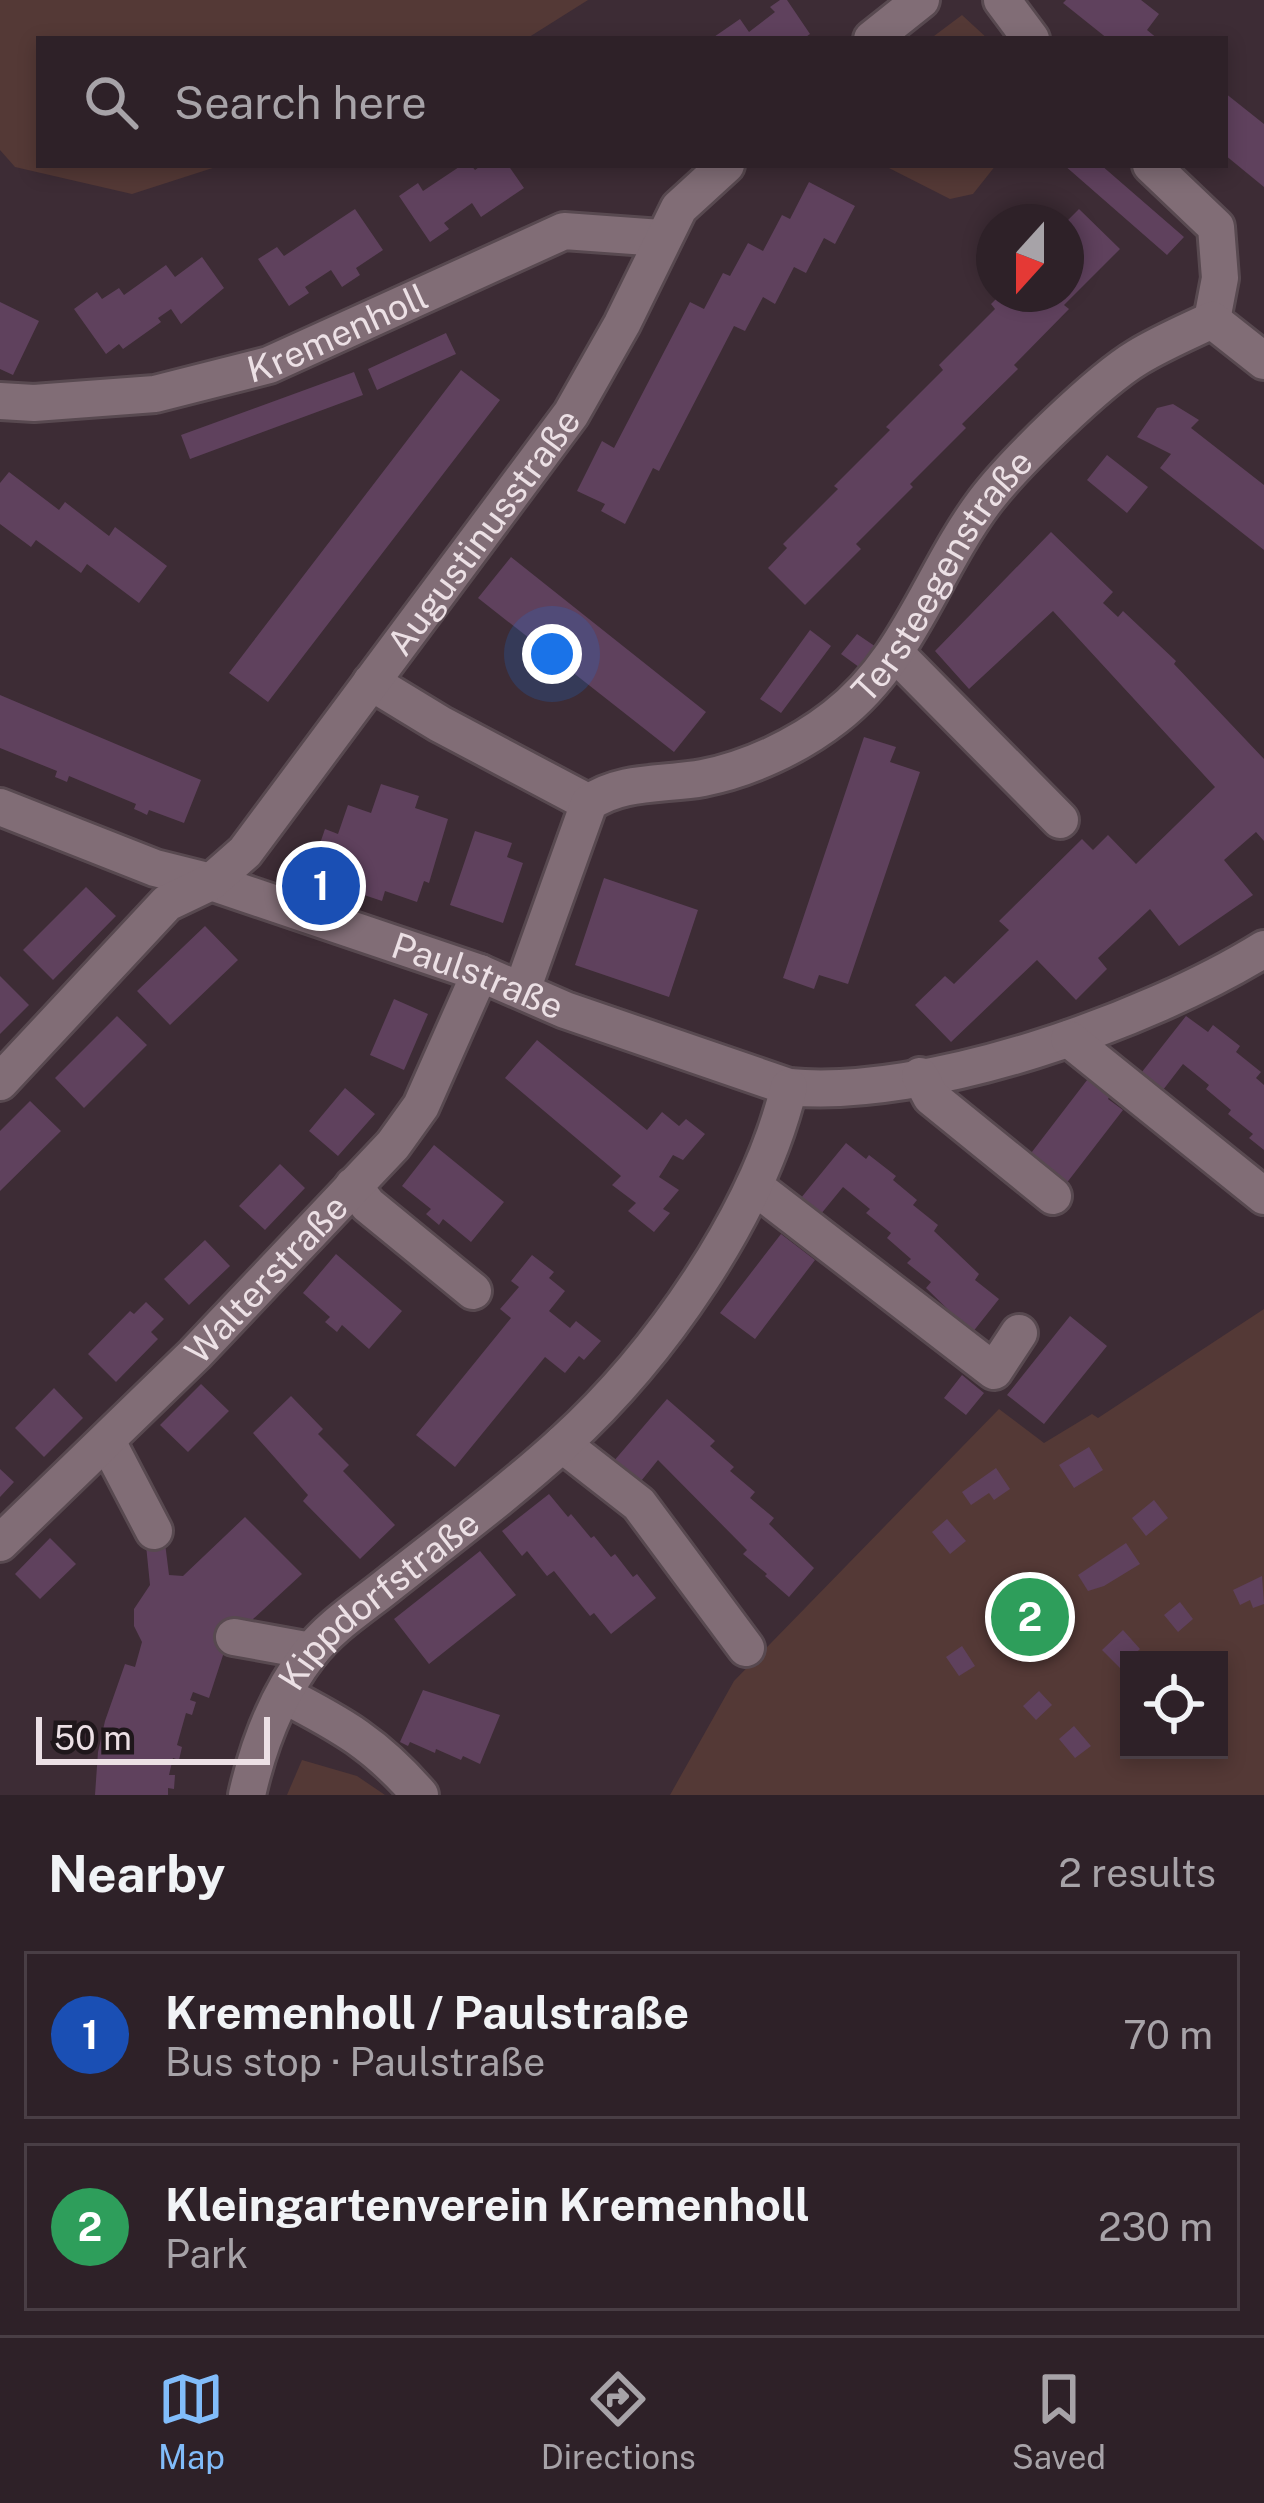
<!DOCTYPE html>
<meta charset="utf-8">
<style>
body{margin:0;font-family:"Public Sans",sans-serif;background:#3a2e34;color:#f1f3f6}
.controls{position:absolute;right:36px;bottom:36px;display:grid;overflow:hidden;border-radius:0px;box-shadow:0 6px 18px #0003}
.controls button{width:108px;height:108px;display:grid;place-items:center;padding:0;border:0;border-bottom:3px solid #493e45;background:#2e2128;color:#f1f3f6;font:60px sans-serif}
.compass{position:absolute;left:976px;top:204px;width:108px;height:108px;border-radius:50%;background:#2e2128;box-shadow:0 6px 18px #0003;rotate:201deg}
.scale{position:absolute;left:36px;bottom:30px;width:234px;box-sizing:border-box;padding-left:12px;border:6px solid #ece0e5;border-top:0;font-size:33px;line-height:42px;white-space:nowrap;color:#ece0e5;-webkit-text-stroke:9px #1f171b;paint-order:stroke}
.you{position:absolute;left:552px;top:654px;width:42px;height:42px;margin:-30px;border:9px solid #fff;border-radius:50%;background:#1a73e8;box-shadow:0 0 0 18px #1a73e833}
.badge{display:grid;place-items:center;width:78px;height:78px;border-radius:50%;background:#81bcfa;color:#fff;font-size:39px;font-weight:700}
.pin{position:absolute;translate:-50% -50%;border:6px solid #fff;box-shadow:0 3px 12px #0006}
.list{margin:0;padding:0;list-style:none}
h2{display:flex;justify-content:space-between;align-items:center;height:156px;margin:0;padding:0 48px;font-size:51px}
h2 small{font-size:39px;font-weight:400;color:#a7a3a8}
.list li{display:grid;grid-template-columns:78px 1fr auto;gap:36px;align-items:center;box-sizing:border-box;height:168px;margin:0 24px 24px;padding:0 24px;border:3px solid #493e45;border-radius:0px}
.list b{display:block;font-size:45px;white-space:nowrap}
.list p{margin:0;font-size:39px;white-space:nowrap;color:#a7a3a8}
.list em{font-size:39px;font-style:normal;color:#a7a3a8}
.icon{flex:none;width:66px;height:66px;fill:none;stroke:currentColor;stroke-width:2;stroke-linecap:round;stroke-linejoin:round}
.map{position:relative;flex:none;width:1264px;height:1795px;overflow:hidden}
.search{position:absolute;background:#2e2128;box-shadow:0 6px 18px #0003;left:36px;right:36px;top:36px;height:132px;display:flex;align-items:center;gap:30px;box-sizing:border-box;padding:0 42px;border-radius:0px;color:#a7a3a8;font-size:45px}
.sheet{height:540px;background:#2e2128}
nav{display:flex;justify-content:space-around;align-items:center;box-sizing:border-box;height:168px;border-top:3px solid #493e45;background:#2e2128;font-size:33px;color:#a7a3a8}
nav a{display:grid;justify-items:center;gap:6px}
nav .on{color:#81bcfa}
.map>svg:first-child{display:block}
</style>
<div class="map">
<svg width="1264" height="1795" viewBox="0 0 1264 1795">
<rect width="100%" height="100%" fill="#3d2c35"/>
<path fill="#543936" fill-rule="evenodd" d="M0,0h588l-62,39h-487v126h183l-90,29 -117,-27 -15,-17z
M962,15l26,24h-58z
M883,165h113l-23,29 -23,5z
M1264,1309v486h-594l64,-114 265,-272 45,34 48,-29 6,4zM1129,1660h90v90h-90z
M302,1760l55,16 28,19h-98z"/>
<path fill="#5f415d" d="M780,0h7l23,34 -7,5h-92l29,-20 9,13 26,-20 -5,-5z
M1066,0h75l18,14 -12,16 11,9h-50l-45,-36z
M1225,93l39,31v63l-39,-32z
M462,165h9l4,5 7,-5h26l16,23 -43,29 -9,-14 -28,20 5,6 -19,13 -31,-46 19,-13 5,8z
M1064,165h37l83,72 -17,18z
M809,182l46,24 -20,38 -11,-6 -18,35 -12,-6 -19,37 -12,-7 -18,34 -11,-5 -75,145 -6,-3 -28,56 -24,-13 4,-7 -28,-13 25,-50 12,7 76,-146 14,7 19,-36 7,3 18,-33 15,8 19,-36 8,4z
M355,209l28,41 -27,18 4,7 -18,12 -11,-17 -26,17 4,6 -20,13 -31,-47 19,-12 7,9z
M1079,209l41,40 -56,56 5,4 -55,56 4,4 -56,55 4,4 -56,56 3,3 -57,57 5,5 -56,56 -37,-37 19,-20 -4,-4 55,-55 -4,-3 56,-56 -4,-3 57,-57 -4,-5 56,-56 -4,-5 10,-10h65v-72z
M202,257l22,31 -43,36 -10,-15 -13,9 3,4 -38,27 -4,-5 -13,10 -32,-45 23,-17 5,7 17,-11 5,7 42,-30 9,12z
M0,302l39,19 -26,54 -13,-6z
M446,333l10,21 -79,36 -9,-21z
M461,370l39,30 -232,302 -39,-29z
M354,372l9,23 -173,64 -9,-24z
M1173,404l26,16 -8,8 73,57v65l-104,-82 11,-14 -34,-17 20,-29z
M1107,455l41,32 -21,26 -40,-33z
M9,472l50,38 6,-8 44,34 6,-9 52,39 -28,37 -52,-39 -6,9 -45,-33 -5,7 -31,-23v-41z
M1051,532l62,60 -10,11 15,14 5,-6 53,50 -2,3 90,95v82l-8,-9 -32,28 29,35 -74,51 -29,-37 -52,49 9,11 -31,31 -39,-40 -86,82 -36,-37 30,-29 9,8 55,-54 -10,-9 83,-82 11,11 15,-15 28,29 79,-77 -162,-176 -84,78 -34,-38z
M511,557l195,155 -32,40 -196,-154z
M810,630l21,16 -50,67 -21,-14z
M857,634l22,15 -16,21 -22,-16z
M0,695l201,85 -17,43 -35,-13 -2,5 -6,-3 -7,-3 2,-5 -67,-28 -2,6 -7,-3 -5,-2 2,-6 -57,-23z
M864,737l32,10 -6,15 30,10 -72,212 -29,-9 -5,14 -31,-11z
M381,784l38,12 -4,12 33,11 -19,64 -5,-2 -7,21 -32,-11 -3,10 -36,-12 1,-5 -23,-7 5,-14 -14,-5 10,-29 13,5 10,-29 23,8z
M475,831l37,12 -5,14 16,6 -20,60 -53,-18z
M604,878l94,32 -29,87 -94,-32z
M86,887l30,29 -63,64 -30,-30z
M205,926l33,34 -68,65 -33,-34z
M0,976l29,29 -29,29z
M394,999l34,15 -24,56 -34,-15z
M117,1016l30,29 -63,63 -29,-30z
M1186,1016l22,16 5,-7 27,21 -4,6 25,20 -5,6 8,7v65l-15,-12 4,-4 -25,-20 3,-4 -25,-21 3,-4 -26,-21 -27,35 -22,-17z
M537,1040l110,90 15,-18 17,14 7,-7 19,15 -22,26 -10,-5 -14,22 20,13 -16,19 7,4 -16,19 -26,-21 8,-8 -24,-18 9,-9 -116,-98z
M1094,1071l22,16 -8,12 15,11 -61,79 -37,-28z
M345,1088l30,26 -37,42 -29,-25z
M30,1101l31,30 -61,60v-60z
M846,1143l20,16 3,-4 27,21 -3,4 24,20 -4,5 25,20 -4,6 45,43 -4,6 24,19 -27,34 -46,-45 5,-6 -24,-19 4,-4 -24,-21 4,-5 -25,-20 4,-4 -27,-22 -27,33 -20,-16z
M434,1145l70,57 -33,40 -28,-23 -4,6 -13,-11 5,-5 -29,-23z
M280,1164l25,24 -40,42 -26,-24z
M781,1234l34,26 -60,79 -35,-26z
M205,1240l25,26 -41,39 -25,-26z
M336,1254l66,57 -33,38 -27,-24 -5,7 -12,-10 5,-5 -27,-24z
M532,1255l22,17 -5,6 16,13 -16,20 21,17 6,-7 25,20 -17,19 -5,-4 -14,17 -20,-16 -90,110 -39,-32 95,-117 -11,-9 19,-22 -8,-6z
M146,1302l18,17 -13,13 7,7 -42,43 -28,-28 42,-43 4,3z
M1070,1316l37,30 -63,78 -37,-29z
M962,1375l22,18 -18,22 -22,-17z
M201,1384l28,27 -41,41 -28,-27z
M54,1388l29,30 -39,39 -29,-29z
M291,1396l32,33 -5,5 31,31 -6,6 52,54 -35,34 -57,-58 5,-6 -55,-62z
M667,1399l48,42 -5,5 24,21 -4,4 25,21 -5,6 24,20 -5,6 45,44 -25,29 -24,-21 2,-2 -24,-20 4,-4 -89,-90 -25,31 -26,-22z
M1089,1447l14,23 -29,18 -15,-23z
M996,1468l14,21 -16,11 -5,-7 -18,12 -9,-13z
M0,1469l14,13 -14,15z
M549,1494l19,23 3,-3 20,24 3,-2 17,21 4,-3 18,23 4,-3 19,24 -45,36 -17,-21 -4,3 -36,-45 -7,5 -20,-25 -5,5 -20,-25z
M1154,1500l14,18 -22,18 -14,-18z
M245,1517l57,57 -75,69 -18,55 -16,-6 -3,8 6,2 -4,13 -6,-2 -9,32 5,2 -3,13 -6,-2 -4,17h6l-1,14 -6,-1v7h-73l3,-43 7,-31 20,-57 10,3 7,-25 -8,-16v-17l16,-24 -5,-50 18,-8 6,48 14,1z
M947,1519l19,22 -16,13 -18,-22z
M50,1538l26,26 -36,35 -25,-25z
M1126,1543l14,21 -36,22 -16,5 -10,-16z
M480,1551l36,44 -87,69 -35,-45z
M1262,1576l2,28 -11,4 -3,-8 -10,5 -7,-15z
M1034,1600l8,21 -20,14 -4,-7 -14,10 -4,-15z
M1180,1602l13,17 -15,13 -14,-17z
M1123,1630l17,19 -20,19 -18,-18z
M962,1646l13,20 -16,10 -13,-19z
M423,1690l77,25 -20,49 -17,-8 -2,4 -25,-11 -1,4 -25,-11 -2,4 -8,-4z
M1039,1691l13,14 -16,15 -13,-14z
M1074,1726l17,20 -16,12 -16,-19z"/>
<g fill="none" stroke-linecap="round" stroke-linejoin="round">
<defs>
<g id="minor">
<path d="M1002,0l29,39"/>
<path d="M872,39l49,-39"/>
<path d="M1151,165l65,62 4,51 -8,42"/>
<path id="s1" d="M0,401l34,2 121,-9 114,-29 295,-134 97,7"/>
<path d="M896,654l164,166"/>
<path d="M371,682l69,42 149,79"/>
<path id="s2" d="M0,807l155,61 56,14 269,91 85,37 224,77c137,13 359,-66 475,-138"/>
<path id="s3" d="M522,990l67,-187c32,-23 76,-18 114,-25 46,-9 95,-32 132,-61 74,-57 96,-144 150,-216 28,-37 113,-120 153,-144 23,-14 49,-25 74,-37l52,41"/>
<path d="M1069,1039l195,157"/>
<path d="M920,1076l11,21 122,99"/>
<path id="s4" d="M0,1082l167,-179 44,-21 34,-30 326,-438 51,-90 57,-116 47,-43"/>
<path d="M353,1186l15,19 105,86"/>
<path d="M754,1186l240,185 25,-38"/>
<path d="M107,1441l47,90"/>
<path d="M562,1444l77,60 107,144"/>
<path id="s5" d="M0,1543l195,-189 198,-209 28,-39 59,-133"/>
<path d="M234,1637l77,14"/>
<path d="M284,1695c58,30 92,49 136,100"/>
<path id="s6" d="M247,1795c11,-49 31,-101 62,-141 22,-29 55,-49 83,-72 57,-45 116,-89 170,-138 97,-88 196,-229 227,-357"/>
</g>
</defs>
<use href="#minor" stroke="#584950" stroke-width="42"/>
<use href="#minor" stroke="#816d76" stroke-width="36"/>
</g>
<g text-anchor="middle" stroke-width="9" stroke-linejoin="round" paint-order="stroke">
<g font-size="36" fill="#ece0e5" stroke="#1f171b">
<text dy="13" stroke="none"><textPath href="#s1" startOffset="348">Kremenholl</textPath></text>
<text dy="13" stroke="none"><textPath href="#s4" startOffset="738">Augustinusstraße</textPath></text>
<text dy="13" stroke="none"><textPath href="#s3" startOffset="642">Tersteegenstraße</textPath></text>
<text dy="13" stroke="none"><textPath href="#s2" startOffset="507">Paulstraße</textPath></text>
<text dy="13" stroke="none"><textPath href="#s5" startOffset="375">Walterstraße</textPath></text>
<text dy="13" stroke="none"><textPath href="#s6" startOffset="243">Kippdorfstraße</textPath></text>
</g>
</g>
</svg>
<div class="controls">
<button><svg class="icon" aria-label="locate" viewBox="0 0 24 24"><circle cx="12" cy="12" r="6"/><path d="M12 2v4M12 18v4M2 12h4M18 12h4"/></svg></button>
</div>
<svg class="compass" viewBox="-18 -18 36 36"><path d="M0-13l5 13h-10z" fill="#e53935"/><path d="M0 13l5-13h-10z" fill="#a7a3a8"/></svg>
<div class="scale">50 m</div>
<div class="you"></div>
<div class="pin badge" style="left:321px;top:886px;background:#1a4fb4">1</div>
<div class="pin badge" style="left:1030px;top:1617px;background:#2e9e5b">2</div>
<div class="search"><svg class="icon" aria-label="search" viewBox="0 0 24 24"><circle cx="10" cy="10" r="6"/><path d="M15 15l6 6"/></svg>Search here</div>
</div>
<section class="sheet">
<h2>Nearby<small>2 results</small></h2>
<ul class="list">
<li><span class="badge" style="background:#1a4fb4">1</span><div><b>Kremenholl / Paulstraße</b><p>Bus stop · Paulstraße</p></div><em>70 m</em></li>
<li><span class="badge" style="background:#2e9e5b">2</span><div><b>Kleingartenverein Kremenholl</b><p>Park</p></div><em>230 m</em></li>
</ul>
</section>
<nav>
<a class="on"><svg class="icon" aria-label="map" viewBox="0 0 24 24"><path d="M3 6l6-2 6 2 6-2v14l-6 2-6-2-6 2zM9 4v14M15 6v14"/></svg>Map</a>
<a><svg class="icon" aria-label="directions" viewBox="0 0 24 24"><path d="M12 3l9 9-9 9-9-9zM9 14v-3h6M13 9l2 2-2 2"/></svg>Directions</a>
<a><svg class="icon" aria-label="saved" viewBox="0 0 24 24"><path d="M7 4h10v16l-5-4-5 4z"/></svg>Saved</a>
</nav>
